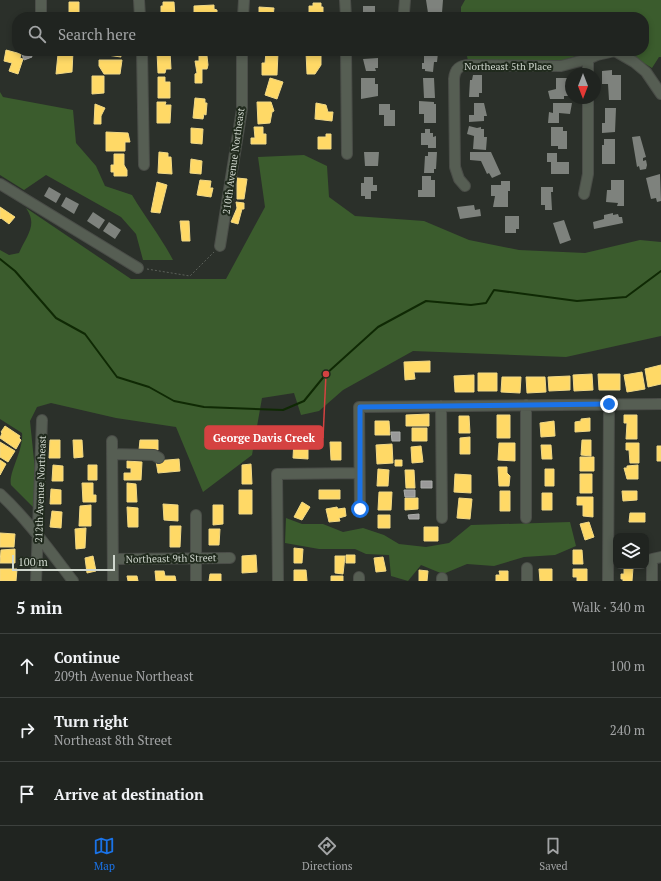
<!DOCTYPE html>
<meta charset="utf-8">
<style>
body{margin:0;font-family:"PT Serif",serif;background:#2d302d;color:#f1f3f6}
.controls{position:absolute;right:12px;bottom:12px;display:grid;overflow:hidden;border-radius:8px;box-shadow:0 2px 6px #0003}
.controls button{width:36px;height:36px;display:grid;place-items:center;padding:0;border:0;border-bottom:1px solid #3d413e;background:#202420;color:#f1f3f6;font:20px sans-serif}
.compass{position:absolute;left:565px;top:68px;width:36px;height:36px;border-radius:50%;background:#202420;box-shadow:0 2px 6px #0003;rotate:180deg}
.scale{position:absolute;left:12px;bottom:10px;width:103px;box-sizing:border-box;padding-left:4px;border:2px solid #d0d7ce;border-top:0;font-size:11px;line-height:14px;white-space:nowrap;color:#d0d7ce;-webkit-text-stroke:3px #202a1d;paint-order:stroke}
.stop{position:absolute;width:12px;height:12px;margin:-9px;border:3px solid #1a73e8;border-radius:50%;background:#fff}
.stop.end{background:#1a73e8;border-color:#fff;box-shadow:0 1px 4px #0008}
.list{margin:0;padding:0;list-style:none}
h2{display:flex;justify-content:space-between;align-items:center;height:52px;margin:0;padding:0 16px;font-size:17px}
h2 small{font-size:13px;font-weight:400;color:#a2a4a5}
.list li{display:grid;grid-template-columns:26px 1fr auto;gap:12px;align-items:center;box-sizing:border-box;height:64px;padding:0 16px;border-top:1px solid #3d413e}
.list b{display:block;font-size:15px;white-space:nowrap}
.list p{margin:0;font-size:13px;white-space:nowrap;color:#a2a4a5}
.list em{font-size:13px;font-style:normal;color:#a2a4a5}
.icon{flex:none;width:22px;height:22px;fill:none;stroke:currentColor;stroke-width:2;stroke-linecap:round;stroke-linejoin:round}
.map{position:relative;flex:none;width:661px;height:581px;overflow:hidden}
.search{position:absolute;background:#202420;box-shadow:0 2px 6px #0003;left:12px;right:12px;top:12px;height:44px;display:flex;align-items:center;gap:10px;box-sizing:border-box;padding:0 14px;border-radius:16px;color:#a2a4a5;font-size:15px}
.sheet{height:244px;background:#202420}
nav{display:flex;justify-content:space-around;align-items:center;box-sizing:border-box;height:56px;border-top:1px solid #3d413e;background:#202420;font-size:11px;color:#a2a4a5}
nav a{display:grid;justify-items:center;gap:2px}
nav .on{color:#1a73e8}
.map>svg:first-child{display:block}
</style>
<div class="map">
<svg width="661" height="581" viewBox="0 0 661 581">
<rect width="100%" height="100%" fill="#2b302a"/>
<path fill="#3b5c2d" d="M465,0h196v57h-2l-7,11 -28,-17h20v-34h-183v-10z
M466,51h124l-26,9 -96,1z
M0,92l3,5 70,13 3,33 20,23 9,20 27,9c13,22 29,42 41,65h-30l-7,-26 -15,-17 -75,-42 -22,15 -24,-15z
M304,155l23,11 2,31 26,19 69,5 45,19 50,10 66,3 55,-13 21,2v94l-95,21 -153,-6 -70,39 -24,21 -18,4 -7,-22 -32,5 -10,57 -49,37 -27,-65 -60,-9 -65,-15 -14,4 -7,14 5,49 1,40 -25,-25c-3,-12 13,-35 11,-52l-22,-14v-169l9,5 10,-2c8,-18 19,-28 7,-45l105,71h95l39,-72 -7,-50z
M286,518l16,6h21l20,8 20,-4 21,7 15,9 27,3 23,-4 22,-18 99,-3 6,24 -21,9 -31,2 -30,9 -27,-2 -24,10 -22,-9 -13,16 -17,-5 -2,-21 -23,-1 -11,-5h-36l-34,-6z"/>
<path fill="#ffd966" stroke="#f1d885" d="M69,2h10v15h-10z
M163,2h11l1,15h-19l5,-1v-10h2z
M313,3h8v4h2v7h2l1,3h-15v-2h-2v-9h4z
M214,5v4l3,1v6l-23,1v-11z
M259,7l15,1 -1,9h-14z
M6,50l15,4 -1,4 3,1 -5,15 -9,-3 3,-8 -8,-2z
M61,51h12l-1,21 -16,2 2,-20 4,-1z
M100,51h20l1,6 -21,-3z
M157,52h13l1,17h-5l-1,4h-7z
M266,52h12l-1,23h-15v-12h3z
M306,52h15v13l-6,9h-8z
M199,56h8l1,9 -1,4h-5v14h-7v-9l2,-1 -2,-12h4z
M99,60h23l-2,14h-16l-5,-8z
M92,76h12v17l-12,1z
M158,77h7v5h5v16h-12z
M270,78l13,4 -6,17 -12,-4z
M195,98l10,1v4h2l-1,12 -2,-1 -1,5 -10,-1z
M157,102h9l-1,3h6l-1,18h-13z
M257,102h14l3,9 -2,1 -2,11 -12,1z
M316,103l10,2 2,7h5l-1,9 -17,-2z
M95,104l10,4 -4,8v8h-7z
M254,127h9v7h3v10h-15v-6h4z
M191,128l12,1 -1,15 -11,-1z
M106,132l22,1 2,9h-5v9h-19z
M326,134h5v15h-13v-12h8z
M159,152l9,1v4h3l1,17 -14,-1z
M114,154h10v11l3,5v6h-13v-4h-3v-7h3z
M191,159l11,2 -1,13 -11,-1z
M237,178l10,1 -3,20h-7z
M200,180l11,1 -1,7h3l-2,9 -14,-2z
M157,182l10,3 -7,28 -9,-1z
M236,202l8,1v6h-2l-4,15 -7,-2 6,-14z
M0,207l15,10 -6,7 -8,-6 -1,1z
M180,221h9l1,20h-8z
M430,361v11h-16l1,7 -10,1 -1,-18z
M661,365v19l-13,3 -3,-18z
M642,372l3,17 -18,3 -3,-17z
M478,373h19v18h-19z
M592,374l1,16 -19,1 -1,-16z
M598,374h22v16h-21z
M474,375v17h-19l-1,-16z
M570,376v14l-21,1 -1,-14z
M502,377h19l-1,16 -19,-1z
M526,377h19l1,15 -19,1z
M429,414v12h-23v-11z
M497,415h13v23h-13z
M624,415h13v24h-11l1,-16h-3z
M459,416h10l1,17h-11z
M590,418v13l-15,1v-10l6,-1v-2z
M375,421h14l1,14h-15z
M554,421l1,15 -14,1 -1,-14z
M5,426l15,10 -1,2 2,2 -5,9 -16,-11 2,-5 -1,-1z
M412,428h15v13h-15z
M470,437v17h-10v-16z
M50,440h10v18h-11z
M73,440h9l1,17 -9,1z
M140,440h18v10h-19z
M294,440l14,1v18l-15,-1z
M582,440h9v16l-10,-1z
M0,442l15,9 -7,11 -8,-5z
M330,442h11v18h-10z
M499,443h16v18l-17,-1z
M626,443h13v20h-9l-1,-13h-3z
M392,444l1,19 -16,1 -1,-19z
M541,445h10l1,14h-10z
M421,446l2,16 -11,1 -1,-16z
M657,446h4v15h-4z
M580,457h14v14h-14z
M179,459l1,12 -22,2 -2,-12z
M0,460l6,4 -6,11z
M395,460h7v6h-7z
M127,461l15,1 -1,18h-17v-7h7v-5h-4z
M251,464l1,20h-10v-19z
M53,465l10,1v15h-11z
M88,465h9v15h-9z
M638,465v14h-11l-3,-11h3v-2z
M498,467h9v6l3,3 -1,10h-10z
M378,469l11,1 -1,16h-11z
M545,469h9v17h-9z
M405,470h9l1,18h-9z
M455,474l16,1v18l-17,-1z
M580,474h12v19h-12z
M82,483h11v12h3v7h-13z
M127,483l9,1 1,18h-10z
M51,489l10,1v14h-11z
M239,490h13v24h-13z
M319,490h21v9h-21z
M500,491h10v20h-10z
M622,491h15v9l-14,1z
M379,492h13l-1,18h-13z
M542,493h10v17h-10z
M577,497h16v20l-10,-1v-11h-6z
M405,498h13v11l-13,1z
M459,498l13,1 -2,20 -13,-1z
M302,502l8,5 -8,13 -8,-3z
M163,504l15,1v16l-14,-1z
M91,505v21h-12l1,-20z
M213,505h10v19l-10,1z
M127,507l11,1v19h-10z
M337,507l1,2 7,-1 1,8 -7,2 1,3 -11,1 -3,-13z
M52,511l10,1 -1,16 -11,-1z
M630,513h15v9h-16z
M378,515h12v13h-12z
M589,522l5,15 -9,3 -5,-16z
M170,526h11l-1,21h-10z
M424,527h14v14h-14z
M86,528l-1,20 -9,1 -1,-20z
M209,529h11l-1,16h-10z
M0,533l15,1 -1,13h-14z
M294,548l9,1 -1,14h-8z
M15,549v14h-15l1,-13z
M573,550h9l1,14h-10z
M256,555l1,17 -15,1v-17z
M346,555h9v8h-9z
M93,556l3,15 -9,2 -2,-15z
M335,556h10l-2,18 -8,-1z
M383,557l3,14 -10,1 -2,-14z
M624,568h9l-1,13h-9v-2h-2v-5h3z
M0,569h17l-1,12h-16z
M539,569h13v12h-12z
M573,569h14v12h-10v-4h-4z
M294,570h12l1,11h-13z
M419,570l9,1 -1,10h-8z
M155,571h9l1,5h10l1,5h-20z
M499,571h9v10h-12v-6h4z
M210,574h11v7h-12z
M127,576h10l1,5h-10z
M331,576h12v5h-12z"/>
<path fill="#999" stroke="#aaaca9" d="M30,51l2,6 -8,3 -3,-8z
M391,432h9v9h-8z
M421,481h11v7h-11z
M404,490h11v7h-10z
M419,514v5h-10l-1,-4z"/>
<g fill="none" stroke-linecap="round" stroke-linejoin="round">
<path stroke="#0f2904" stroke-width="2" d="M0,259l15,12 41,47 29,16 32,43 32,10 25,14 30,6 79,3 21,-9 22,-27 52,-47 48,-26 45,4 15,-2 8,-13 83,11 49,-4 35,-26"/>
</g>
<path fill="#7e827d" d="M426,0h17l-1,13h-14z
M363,6h12v11h-12z
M424,53h14l-1,9h-3l-1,10 -8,-1v-2h-3v-6h2z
M378,58v10h-3l1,3h-10l-3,-12z
M612,70v5h9v25h-12l-1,-16h-6v-13z
M473,75h9v18h-3v4h-10l1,-17h2z
M361,78h14v6h3v12l-17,3z
M423,78h11l1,20h-11z
M556,78h14v18h-6v3h-14l-2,-8 8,-2z
M419,101l15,1v2h2v19h-12v-9h-5z
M474,103h10l3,13h-3v5l-15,1v-7h5z
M553,103h19l-2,11 -11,-1v10h-11l1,-11 4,1z
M379,104h11v6h5v16h-11v-11h-5z
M605,108h11l-1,24 -13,1v-10h3z
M469,126l8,2 4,-1v2h3v8h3l-1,13 -13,-1 1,-13 -7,-2z
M551,127h12v4h4v18h-9v-3h-7z
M425,129h5v4h3v4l3,-1v12h-8v-3h-7v-12h4z
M640,136l6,21 -3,1v3l3,-1 1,5 -1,4 -6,1 -1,-4 -2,1 -5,-30z
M604,139h11v25h-13v-19h2z
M364,152h15l-1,14h-13z
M428,152h9l-1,17h-2v4h-10l1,-17h3z
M470,152h21l10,22 -9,4 -3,-5 -2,1 -6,-13 -11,-1z
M547,153h10v9h12v12h-18v-12h-4z
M660,174l1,27 -4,1 -1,-4 -5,1 -5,-21z
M422,176h9v4h4v17h-17v-7h4z
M364,177h9v8h4v6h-6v8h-6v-3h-4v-13h3z
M611,180h13v26h-7l1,-3 -12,-1 1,-12h4z
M501,181h9v10h-2v16h-15l2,-11h-4v-11h10z
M49,187l12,7 -5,9 -12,-7z
M541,187h12v5h-2l1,18h-7v-5h-4z
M66,197l13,7 -5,10 -13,-8z
M474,205l1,5 5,-1 1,7 -21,3 -3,-12z
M93,212l12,8 -6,9 -12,-8z
M613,213v2l5,-1 1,3h3l1,6 -29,6 -1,-7 11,-3v-4z
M505,216h14v13h-3v4h-11z
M564,220l7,20 -11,4 -7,-21z
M109,222l12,8 -6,9 -12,-8z"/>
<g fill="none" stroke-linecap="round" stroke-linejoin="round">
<defs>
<path id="minor" d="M139,0l1,17
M345,0l1,17
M404,12l1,-12
M41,17v-17
M243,17l1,-17
M142,51l2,114
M346,51l1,103
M588,74v-15
M0,184l138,84
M465,186l-6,-7 -4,-12 -1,-88c1,-11 6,-14 16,-14l91,1 27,-7 9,-4 18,-4 19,11 12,10 15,22
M584,194l4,-20v-76
M220,246l22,-137v-58
M526,405v113
M441,406l1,112
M112,441l1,140
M112,454l42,1 5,3
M0,494c28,26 50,57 73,87
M360,509l-1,-102 302,-3
M113,559l117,-1
M359,577v4
M442,578v3
M36,581l6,-161
M196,581v-66
M278,581l-1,-107 82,-1
M527,581v-13
M608,581l1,-177
M652,581v-22l9,-2"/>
</defs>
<use href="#minor" stroke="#4a4d48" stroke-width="12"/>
<path stroke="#5c615a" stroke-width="1" stroke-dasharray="2 2" stroke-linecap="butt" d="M147,269l43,7 24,-24"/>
<use href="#minor" stroke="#565e53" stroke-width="10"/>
</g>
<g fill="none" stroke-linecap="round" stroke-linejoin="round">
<path stroke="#1a73e8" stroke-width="5" d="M360,509v-102l249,-3"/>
</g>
<g text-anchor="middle" stroke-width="4" stroke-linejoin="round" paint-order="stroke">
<g font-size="10" fill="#d0d7ce" stroke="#202a1d">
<text x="508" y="70">Northeast 5th Place</text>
<text transform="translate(233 161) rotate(-82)" y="4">210th Avenue Northeast</text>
<text transform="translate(40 489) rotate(-88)" y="4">212th Avenue Northeast</text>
<text transform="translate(171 558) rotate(-1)" y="4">Northeast 9th Street</text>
</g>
</g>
<path fill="none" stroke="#d54241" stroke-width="1.5" d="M326 374L323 438"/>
<circle fill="#d54241" stroke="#202a1d" stroke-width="1.5" cx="326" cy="374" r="4"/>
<rect fill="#d54241" stroke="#d54241" stroke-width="1.5" x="205" y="426" width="118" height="23" rx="4"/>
<g font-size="11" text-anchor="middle" font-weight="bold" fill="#fff">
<text x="264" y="442">George Davis Creek</text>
</g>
</svg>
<div class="controls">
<button><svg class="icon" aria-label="layers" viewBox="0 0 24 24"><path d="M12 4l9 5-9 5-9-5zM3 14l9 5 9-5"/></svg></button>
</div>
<svg class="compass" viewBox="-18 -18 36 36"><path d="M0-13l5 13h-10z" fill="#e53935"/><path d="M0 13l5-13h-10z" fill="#a2a4a5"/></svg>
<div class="scale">100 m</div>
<div class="stop" style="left:360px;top:509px"></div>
<div class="stop end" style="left:609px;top:404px"></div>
<div class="search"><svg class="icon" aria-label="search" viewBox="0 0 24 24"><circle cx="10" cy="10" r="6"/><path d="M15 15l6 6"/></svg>Search here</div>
</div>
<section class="sheet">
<h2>5 min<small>Walk · 340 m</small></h2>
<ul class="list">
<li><svg class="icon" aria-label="ahead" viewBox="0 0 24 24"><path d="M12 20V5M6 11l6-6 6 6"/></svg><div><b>Continue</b><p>209th Avenue Northeast</p></div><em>100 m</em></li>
<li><svg class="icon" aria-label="right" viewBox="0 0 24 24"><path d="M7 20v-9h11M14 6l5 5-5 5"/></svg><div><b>Turn right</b><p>Northeast 8th Street</p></div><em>240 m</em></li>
<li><svg class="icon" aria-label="arrive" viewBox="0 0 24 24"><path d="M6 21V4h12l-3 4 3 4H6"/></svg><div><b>Arrive at destination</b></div></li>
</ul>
</section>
<nav>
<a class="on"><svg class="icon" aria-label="map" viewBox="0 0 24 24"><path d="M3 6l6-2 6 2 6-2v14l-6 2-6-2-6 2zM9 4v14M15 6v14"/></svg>Map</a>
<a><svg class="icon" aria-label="directions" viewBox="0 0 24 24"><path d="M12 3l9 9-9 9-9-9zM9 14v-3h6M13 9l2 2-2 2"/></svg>Directions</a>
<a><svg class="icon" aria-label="saved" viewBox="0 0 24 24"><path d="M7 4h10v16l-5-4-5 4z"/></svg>Saved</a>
</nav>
